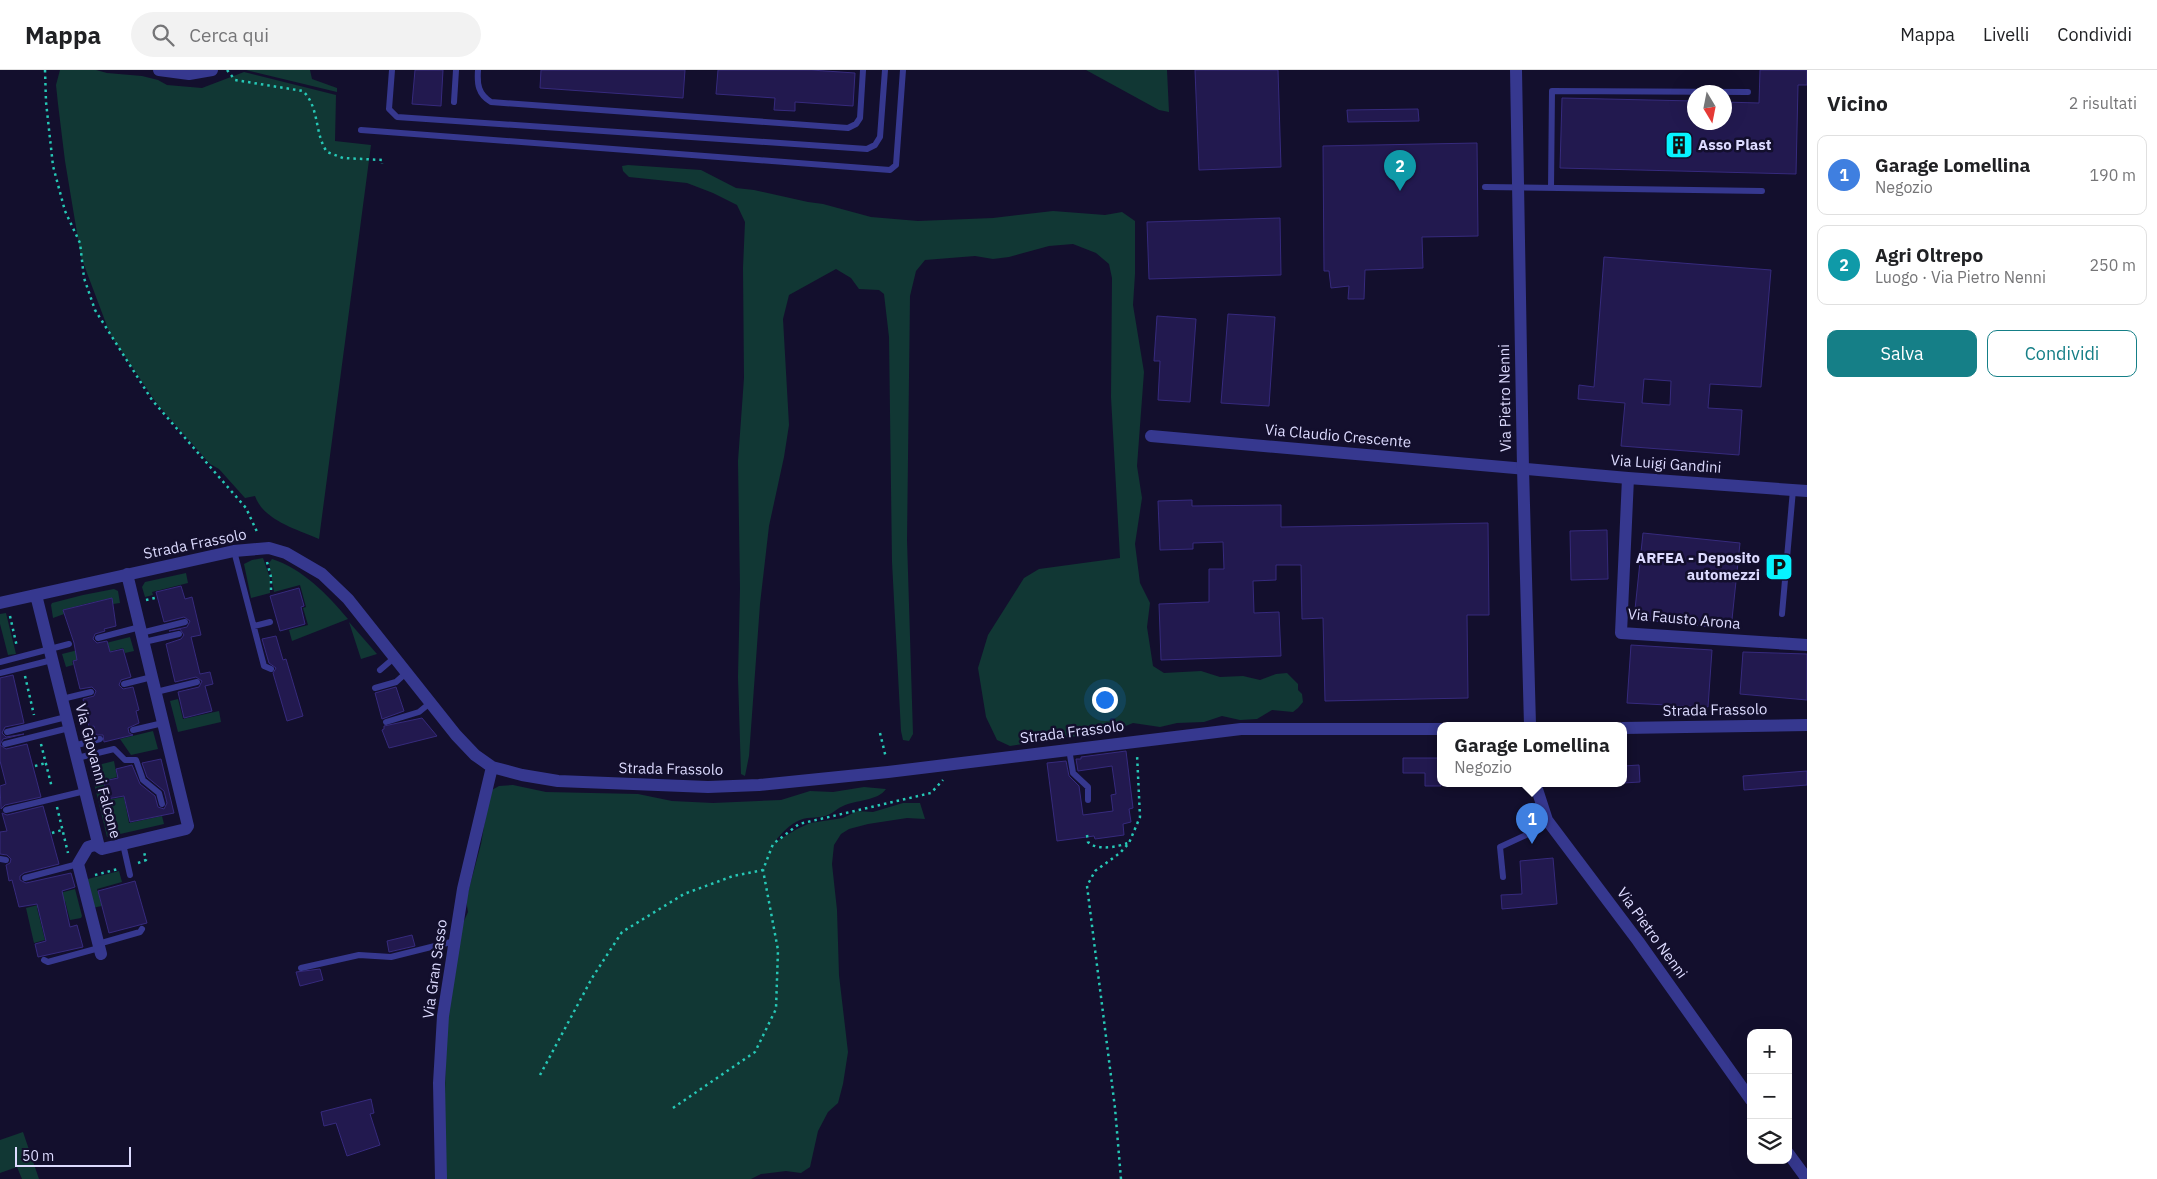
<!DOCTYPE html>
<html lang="it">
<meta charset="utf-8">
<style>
body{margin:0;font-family:"IBM Plex Sans",sans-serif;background:#f2f2f2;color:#202124}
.controls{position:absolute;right:15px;bottom:15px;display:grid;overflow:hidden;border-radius:10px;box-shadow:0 5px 20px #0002}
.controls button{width:45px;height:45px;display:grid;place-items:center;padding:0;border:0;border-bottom:1px solid #e0e0e0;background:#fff;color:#202124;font:25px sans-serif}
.compass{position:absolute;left:1687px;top:15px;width:45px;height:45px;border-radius:50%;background:#fff;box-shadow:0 5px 20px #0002;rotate:170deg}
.scale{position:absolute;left:15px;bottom:12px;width:116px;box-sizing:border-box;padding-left:5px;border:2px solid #dddbff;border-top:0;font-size:14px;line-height:18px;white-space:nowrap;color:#dddbff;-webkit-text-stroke:4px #130f2d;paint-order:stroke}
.you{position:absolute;left:1104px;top:629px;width:18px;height:18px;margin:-12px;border:4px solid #fff;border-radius:50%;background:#1a73e8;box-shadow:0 0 0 8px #1a73e833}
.badge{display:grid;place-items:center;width:32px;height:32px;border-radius:50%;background:#157f87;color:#fff;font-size:16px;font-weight:700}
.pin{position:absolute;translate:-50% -41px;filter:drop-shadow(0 1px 2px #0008)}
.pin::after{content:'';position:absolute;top:26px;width:18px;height:15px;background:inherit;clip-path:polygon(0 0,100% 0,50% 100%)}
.popup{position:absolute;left:1437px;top:652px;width:190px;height:65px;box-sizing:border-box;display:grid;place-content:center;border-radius:10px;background:#fff;filter:drop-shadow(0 1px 4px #0005);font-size:16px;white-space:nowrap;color:#757577}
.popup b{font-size:19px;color:#202124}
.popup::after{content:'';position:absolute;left:50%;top:100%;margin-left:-10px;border:10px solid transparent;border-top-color:#fff}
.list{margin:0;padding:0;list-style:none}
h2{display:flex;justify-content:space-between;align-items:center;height:65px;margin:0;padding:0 20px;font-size:21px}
h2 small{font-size:16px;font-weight:400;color:#757577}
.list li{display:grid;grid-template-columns:32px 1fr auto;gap:15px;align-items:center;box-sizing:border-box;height:80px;margin:0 10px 10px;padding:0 10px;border:1px solid #e0e0e0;border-radius:10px}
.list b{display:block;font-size:19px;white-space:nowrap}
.list p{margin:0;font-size:16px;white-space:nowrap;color:#757577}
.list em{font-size:16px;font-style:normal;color:#757577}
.actions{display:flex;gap:10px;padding:15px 20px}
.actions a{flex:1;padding:11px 0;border:1px solid #157f87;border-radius:10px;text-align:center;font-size:18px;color:#157f87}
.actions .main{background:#157f87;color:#fff}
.icon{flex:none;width:28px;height:28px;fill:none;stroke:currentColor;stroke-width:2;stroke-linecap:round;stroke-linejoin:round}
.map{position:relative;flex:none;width:1807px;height:1109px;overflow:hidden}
header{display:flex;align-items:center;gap:30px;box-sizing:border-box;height:70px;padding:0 25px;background:#fff;border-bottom:1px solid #e0e0e0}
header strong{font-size:24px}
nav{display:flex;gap:28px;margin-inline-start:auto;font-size:18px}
.search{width:350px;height:45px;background:#f2f2f2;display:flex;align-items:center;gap:12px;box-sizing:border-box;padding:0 18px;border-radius:28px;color:#757577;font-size:19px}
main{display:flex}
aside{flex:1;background:#fff}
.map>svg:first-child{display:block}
</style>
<header>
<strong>Mappa</strong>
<div class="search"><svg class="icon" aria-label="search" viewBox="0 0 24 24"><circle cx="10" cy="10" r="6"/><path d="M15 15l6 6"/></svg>Cerca qui</div>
<nav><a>Mappa</a><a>Livelli</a><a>Condividi</a></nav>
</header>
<main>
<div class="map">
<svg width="1807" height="1109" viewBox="0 0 1807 1109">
<rect width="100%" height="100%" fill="#130f2d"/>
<path fill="#113734" d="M60,0h36l11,3 35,3 16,4 9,5 35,3 42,-16 92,23 -1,46 36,4 -52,394c-22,-10 -55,-18 -64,-43l-10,2 -26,-29 -9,-5 -53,-60 -47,-70 -29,-77 -16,-96 -7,-57 -2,-19z
M246,0h64l2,9 25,9v4z
M1086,0h81l2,42 -10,-2z
M628,95l73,5 35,18 18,2 54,12 15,2 48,13 47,4 75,-3 60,-7 52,4 17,-3 13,9v53l-2,31 11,67 -7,94 5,32 -7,46 5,39 10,20 -3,24 6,39 11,7 37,-2 19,6 23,-1 17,4 16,-6 11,-1 11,11v6l4,4 1,8 -5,6 -5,4 -21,-2 -15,9 -17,1 -18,-4 -18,6 -27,1 -17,4 -27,-4 -27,11 -59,5 -4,2 -33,5 -13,-6 -11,-23 -8,-49 10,-33 36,-57 15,-9 81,-11 -9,-161 1,-119 -3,-14 -13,-11 -23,-9 -24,2 -40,11 -16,2 -18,-3 -50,4 -9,11 -6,25 -3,244 6,194 -4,7 -6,-1 -2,-9 -9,-169 -3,-225 -5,-43 -5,-4 -20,-1 -8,-11 -15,-9 -47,26 -6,24 6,106 -5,32 -15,69 -9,78 -11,152 -4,20 -4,-2 -3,-97 2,-89 -2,-127 6,-83 -1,-110 2,-46 -8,-17 -24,-12 -26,-10 -58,-6 -6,-6 -1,-5z
M263,488l7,20v15l-19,5 -7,-34 8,-4z
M272,489c30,9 57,37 76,60l-56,22 -3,-11 19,-5 -5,-17 3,-1 -6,-22 -26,7 -5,-29z
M186,503l2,10 -36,9 1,3 -8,2 -3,-10 3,-5z
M114,519l4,2 2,12 -7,1 -1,-6 -27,6 -2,-9z
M83,525l2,9 -22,6 1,4 -11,4 -2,-13 1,-2z
M6,543l10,41 -8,1 -8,-31v-10z
M349,552l28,32 -16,5z
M130,567l4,14 -9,2 -2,-5 -51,13 1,4 -7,2 -4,-13z
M178,629l5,20 36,-8 2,11 -43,10 -8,-31z
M153,661l5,18 -27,6 -11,-16z
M114,691l3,16 -14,4 4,19 17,-3 5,26 33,-7 2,8 -57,13 -17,-70z
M513,715l33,7 92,2 34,7 41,2 68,-3 29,-9 23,1 31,-5 22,2c-8,12 -31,11 -43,17 -5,2 -9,6 -13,8 -8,5 -21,2 -30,6 -10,4 -17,12 -24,20l1,1 20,-12 13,-6 33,-5 14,-7 16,1 30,-9h17l5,16 -18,-1 -39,6 -19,5 -8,5 -7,11 -2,19 5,46 2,65 9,77 -5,32 -5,19 -10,9 -10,19 -8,36 -9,6 -15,-2 -25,3 -10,5h-305l-2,-19 2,-133 14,-97 8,-18 -2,-12 15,-56 9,-53 9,-5z
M119,801l3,11 -25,7 5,17 -10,2 -8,-28z
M75,819l7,27 -1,2 -11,2 -5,-19 -28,7 8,32 -11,3 -8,-35 16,-4 -1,-6z
M23,1062l16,47h-17l-5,-12 -17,6v-33z"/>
<path fill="#22194f" stroke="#362a7d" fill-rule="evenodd" d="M415,0h28l-2,36 -29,-2z
M541,0h144l-2,28 -143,-10z
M718,0h93l44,3 -2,33 -58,-4v9l-21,-1 1,-12 -59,-4z
M1195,0h83l3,97 -82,3z
M1760,0h47v15h-9l-2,89 -236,-6 2,-70 132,3v21h30v-20l35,1z
M1418,39l1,12 -71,1 -1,-12z
M1477,73l1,93 -56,1 1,31 -58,2 -1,29h-16l1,-13 -18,2 -2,-17h-5l-1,-125z
M1280,148l1,57 -132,4 -2,-57z
M1604,187l167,13 -10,117 -51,-3 -2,24 34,2 -3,45 -118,-9 4,-43 -47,-4 1,-14 15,2zM1644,309l27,2 -1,24 -28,-2z
M1228,244l47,3 -6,89 -48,-3z
M1157,246l39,3 -6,83 -32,-2 2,-39h-6z
M1192,430v6l89,-1v22l207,-4 1,92h-22l1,83 -143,3 -2,-83 -21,1 -1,-54h-25v15l-23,1 1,32 25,-1 2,44 -120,4 -2,-56 50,-2v-33h15l-1,-27 -30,1v6l-33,1 -2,-49z
M1607,460l1,49 -37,1 -1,-49z
M1643,463l97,10 -9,86 -97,-10z
M181,516l4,13 7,-2 9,38 -10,2 9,37 10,-2 3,12 -8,2 7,25 -28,7 -6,-26 21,-5 3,-6 -6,-4 -21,5 -9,-38 15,-5 3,-4 -4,-6 -11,2 18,-4 3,-6 -6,-4 -20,5 -8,-30z
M299,518l5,18 -3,1 4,17 -25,7 -10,-35z
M112,528l4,28 -12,3 1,2 -10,3 -2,5 4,4 10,-2 3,11 13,-3 8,28 -10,3 -2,5 4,4 10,-2 6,23 -3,1 3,12 -11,5 1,5 4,2 -29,7 -1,-7h-7l-2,-9 -5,1 -6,-28 11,-3 2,-5 -4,-4 -12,2 -7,-28 4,-1 -3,-17 -11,-33z
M276,566l7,24 3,-1 17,57 -16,5 -14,-48 3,-5 -7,-5 -7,-24z
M1631,575l81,5 -4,57 -81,-4z
M1743,582l64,2v46l-67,-6z
M13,605l11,48 -19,4 -3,6 4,4 18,-3 -21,5 -3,6 6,4 21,-5 14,53 -36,8 -4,4 -1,-23 6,-2 -6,-23v-83z
M396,617l8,24 -22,8 -7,-26z
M422,648l15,18 -48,12 -7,-18 2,-1v-3z
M1126,681l7,57 -4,1 2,13 -8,2 1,11 -29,4 -1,-3 -37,5 -10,-78 19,-2 3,15 10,10 4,29 30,-4 -2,-16 5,-1 -4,-28 -34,5 -2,-12h5v-2z
M1403,688h38v28h-16v-13h-22z
M161,689l13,54 -44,9 -6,-26 -17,3 -3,-18 14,-3 -2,-9 16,-4 8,19 15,12 3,11 6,2 3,-6 -3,-12 -17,-14 -5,-14z
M1639,695l1,17 -17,1v-17z
M1807,701v14l-63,5 -1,-14z
M43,736l16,58 -35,9 -4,3v4l6,3 45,-10 4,14 -13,4 8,36 7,-2 6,22 -45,10 -3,-13 11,-3 -9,-37 -18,3 -7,-27 -3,1 -3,-16 4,-2 1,-4 -4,-4 -7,-1v-22l7,-1 -5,-18 5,2z
M1553,788l4,46 -55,5 -1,-14 21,-1 -2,-33z
M135,811l12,42 -38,10 -11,-42z
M412,865l3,11 -26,6 -2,-11z
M320,899l3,11 -23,6 -4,-14z
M371,1029l3,14 -4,1 10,31 -33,11 -11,-33 -12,3 -3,-14z"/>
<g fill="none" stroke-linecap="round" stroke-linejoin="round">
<path stroke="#26c8b6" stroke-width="2.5" stroke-dasharray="2.5 4" stroke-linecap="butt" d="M45,0l1,32 7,64 12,45 15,32 4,35 11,32 57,90 94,108 12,26
M227,0l8,10 68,11c17,17 11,42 24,61l16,6 39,2v4
M267,492l4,15v17
M146,530l9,-2
M10,546l7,31
M25,606l9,39
M880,663l6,25
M41,674l11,44
M35,696l11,-3
M57,737l11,46
M52,763l10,-3
M1087,765l1,7c9,9 29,5 40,1
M138,793l8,-3 -2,-8
M95,805l23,-6
M540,1005l52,-97 30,-46 62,-38 49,-18 30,-6
M673,1038l82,-56 21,-43 2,-59 -15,-80 10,-26 26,-20 132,-31 12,-13
M1121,1109l-6,-71 -28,-222 8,-15 25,-18 9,-10 11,-26 -3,-63"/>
<path stroke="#36388f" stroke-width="6" d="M392,0l-3,39 8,8 470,32 8,-4 5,-8 5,-67
M478,0c-1,14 0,24 13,32l357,26 8,-4 4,-6 3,-48
M454,32l2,-32
M361,60l529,40 6,-5 7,-95
M1485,117l277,4
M1551,118l1,-97 196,1
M234,481l30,115 7,3
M1782,544l11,-124
M254,556l16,-4
M141,563l44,-11
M98,568l42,-11
M144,572l35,-8
M0,592l69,-18
M380,600l14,-12
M0,603l52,-13
M124,614l28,-7
M375,618l21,-6 10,-9
M156,622l41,-10
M62,629l29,-7
M386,652l33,-10 11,-9
M133,660l30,-7
M7,662l59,-15
M5,674l64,-16
M73,676l27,-7
M1069,679l4,24 15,14v13
M77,688l37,-9 11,11h11l7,20 16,13 3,11
M6,740l79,-19
M123,774l7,31
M0,789l6,1
M1503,807l-3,-30 37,-17 10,-10
M25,808l53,-14
M98,874l42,-12 2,-3
M44,890l4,2 51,-14
M301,898l58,-13 32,2 64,-16"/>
<path stroke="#36388f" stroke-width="12" d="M159,0l30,4 23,-4
M1151,366l477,42 179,13
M1628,408l-7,155 186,12
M36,525l63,252 3,2 84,-20 2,-3 -61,-252
M0,533l234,-52 35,-3 17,5 36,21 26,25 108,136 19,20 17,12 30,8 36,6 150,6 51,-2 129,-13 353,-43h200
M1623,658l184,-3
M98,774l-10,3 -10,17 23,90
M441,1109l-2,-96 4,-67 20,-127 29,-122"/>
<path stroke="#36388f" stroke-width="12" d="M1516,0l7,398 7,257
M1535,713l12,37 91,121 113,159
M1788,1083l19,26"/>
</g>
<defs>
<symbol id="building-square" viewBox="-11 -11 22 22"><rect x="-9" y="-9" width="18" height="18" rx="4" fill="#07f3ff" stroke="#130f2d"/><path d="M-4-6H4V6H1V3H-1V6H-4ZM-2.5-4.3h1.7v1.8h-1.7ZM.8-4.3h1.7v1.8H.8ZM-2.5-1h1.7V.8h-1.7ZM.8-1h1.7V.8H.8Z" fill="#111"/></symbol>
<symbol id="parking-square" viewBox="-11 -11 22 22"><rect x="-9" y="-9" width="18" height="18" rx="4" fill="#07f3ff" stroke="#130f2d"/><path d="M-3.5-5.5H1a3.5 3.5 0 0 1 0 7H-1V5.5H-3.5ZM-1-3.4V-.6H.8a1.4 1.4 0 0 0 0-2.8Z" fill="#111"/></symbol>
</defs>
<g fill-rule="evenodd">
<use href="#building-square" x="1663" y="59" width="32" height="32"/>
<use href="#parking-square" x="1763" y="481" width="32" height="32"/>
</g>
<g text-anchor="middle" stroke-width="5" stroke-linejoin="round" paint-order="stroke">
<g font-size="15" font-weight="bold" fill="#dddbff" stroke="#130f2d" text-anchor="start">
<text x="1698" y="80">Asso Plast</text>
<text x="1760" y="493" text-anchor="end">ARFEA - Deposito<tspan x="1760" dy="17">automezzi</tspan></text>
</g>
<g font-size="15" fill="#dddbff" stroke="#130f2d">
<text transform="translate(1505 328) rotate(-91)" y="5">Via Pietro Nenni</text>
<text transform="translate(1338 366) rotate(5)" y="5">Via Claudio Crescente</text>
<text transform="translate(1666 394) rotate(4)" y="5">Via Luigi Gandini</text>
<text transform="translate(195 474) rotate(-11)" y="5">Strada Frassolo</text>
<text transform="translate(1684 549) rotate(5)" y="5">Via Fausto Arona</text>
<text transform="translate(1715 640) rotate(-1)" y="5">Strada Frassolo</text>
<text transform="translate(1072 662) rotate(-7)" y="5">Strada Frassolo</text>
<text transform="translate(671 699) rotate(1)" y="5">Strada Frassolo</text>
<text transform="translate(98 701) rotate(75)" y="5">Via Giovanni Falcone</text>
<text transform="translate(1652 863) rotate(54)" y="5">Via Pietro Nenni</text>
<text transform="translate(435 899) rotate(-82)" y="5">Via Gran Sasso</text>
</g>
</g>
</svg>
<div class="controls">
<button>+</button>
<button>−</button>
<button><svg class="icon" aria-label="layers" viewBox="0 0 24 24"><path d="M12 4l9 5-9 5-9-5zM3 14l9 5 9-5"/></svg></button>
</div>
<svg class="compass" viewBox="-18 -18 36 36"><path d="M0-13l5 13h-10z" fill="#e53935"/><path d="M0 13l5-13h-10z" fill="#757577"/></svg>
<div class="scale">50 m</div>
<div class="you"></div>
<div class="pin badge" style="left:1532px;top:774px;background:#3f7fe0">1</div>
<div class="popup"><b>Garage Lomellina</b>Negozio</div>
<div class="pin badge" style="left:1400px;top:121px;background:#0f9aa8">2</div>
</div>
<aside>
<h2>Vicino<small>2 risultati</small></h2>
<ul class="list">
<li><span class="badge" style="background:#3f7fe0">1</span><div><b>Garage Lomellina</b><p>Negozio</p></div><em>190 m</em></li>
<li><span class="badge" style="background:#0f9aa8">2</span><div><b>Agri Oltrepo</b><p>Luogo · Via Pietro Nenni</p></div><em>250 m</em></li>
</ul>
<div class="actions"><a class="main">Salva</a><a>Condividi</a></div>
</aside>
</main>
